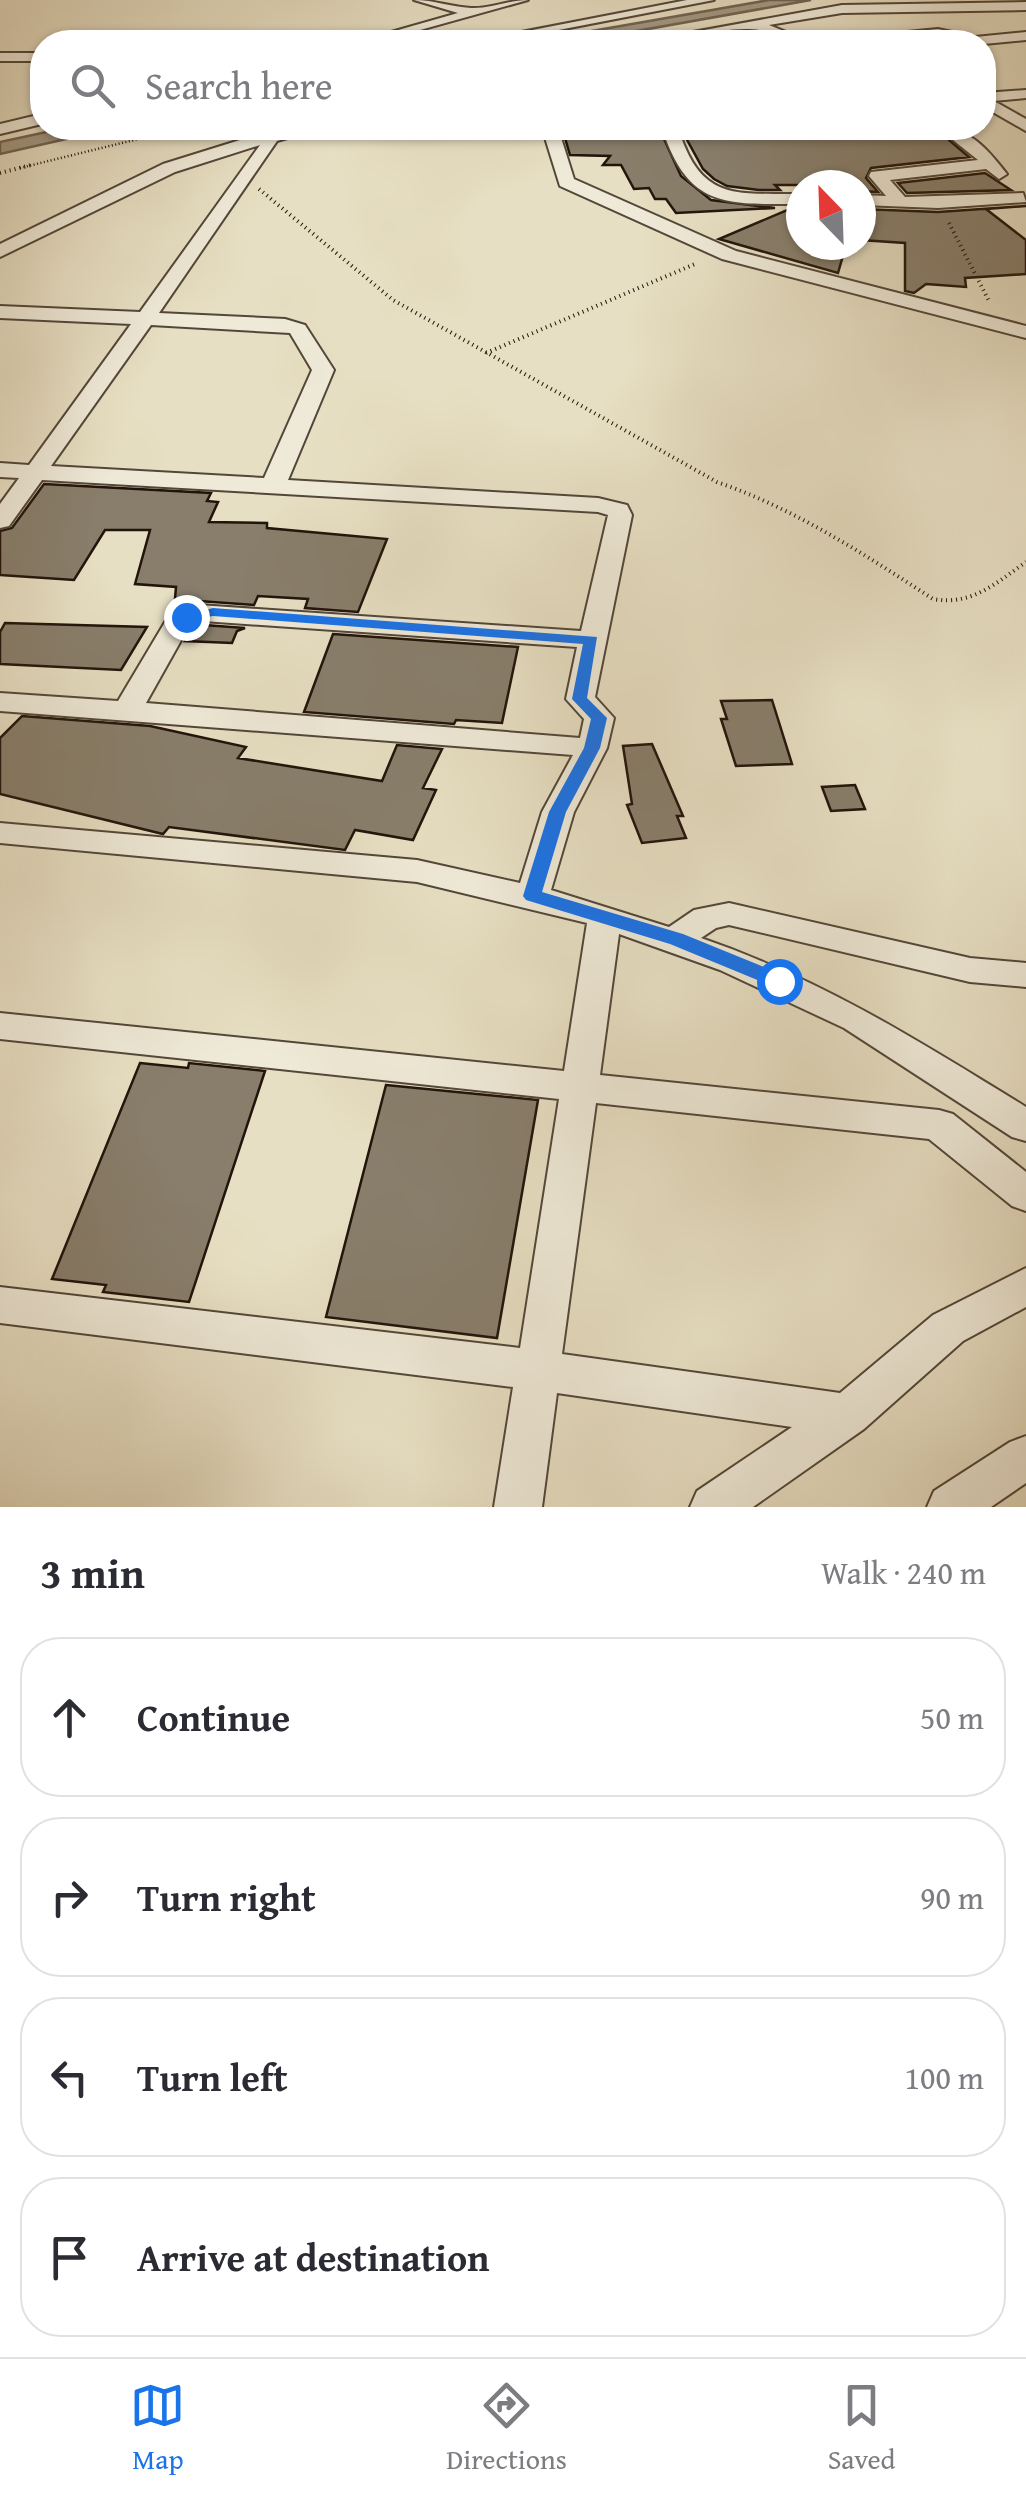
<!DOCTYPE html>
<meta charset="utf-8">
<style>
body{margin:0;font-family:"Gentium Book Plus",serif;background:#f7f7f7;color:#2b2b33}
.compass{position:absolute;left:786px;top:170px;width:90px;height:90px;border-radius:50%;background:#fff;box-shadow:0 2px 8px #0004;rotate:337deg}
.stop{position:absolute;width:30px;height:30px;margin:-22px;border:8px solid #1a73e8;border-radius:50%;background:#fff}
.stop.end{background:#1a73e8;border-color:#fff;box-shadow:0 2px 10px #0008}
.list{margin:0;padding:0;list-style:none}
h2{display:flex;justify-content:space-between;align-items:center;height:130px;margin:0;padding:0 40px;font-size:42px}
h2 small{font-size:32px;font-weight:400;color:#7c7c81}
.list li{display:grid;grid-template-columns:65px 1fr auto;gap:30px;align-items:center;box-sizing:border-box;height:160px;margin:0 20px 20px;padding:0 20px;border:2px solid #e1e1e2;border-radius:40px}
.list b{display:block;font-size:38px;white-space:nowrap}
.list em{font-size:32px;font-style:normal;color:#7c7c81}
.icon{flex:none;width:55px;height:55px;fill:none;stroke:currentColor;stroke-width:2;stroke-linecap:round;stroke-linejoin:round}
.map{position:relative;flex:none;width:1026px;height:1507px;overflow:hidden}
.search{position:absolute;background:#fff;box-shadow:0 2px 8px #0004;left:30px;right:30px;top:30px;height:110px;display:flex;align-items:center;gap:25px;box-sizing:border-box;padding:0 35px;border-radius:40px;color:#7c7c81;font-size:38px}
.sheet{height:850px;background:#fff}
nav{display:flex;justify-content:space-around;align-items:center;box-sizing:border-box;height:140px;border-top:2px solid #e1e1e2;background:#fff;font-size:28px;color:#7c7c81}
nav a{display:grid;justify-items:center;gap:5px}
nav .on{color:#1a73e8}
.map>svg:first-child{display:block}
</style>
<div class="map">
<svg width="1026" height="1507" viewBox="0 0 1026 1507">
<rect width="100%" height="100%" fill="#e7dfc3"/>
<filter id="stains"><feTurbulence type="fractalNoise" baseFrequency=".002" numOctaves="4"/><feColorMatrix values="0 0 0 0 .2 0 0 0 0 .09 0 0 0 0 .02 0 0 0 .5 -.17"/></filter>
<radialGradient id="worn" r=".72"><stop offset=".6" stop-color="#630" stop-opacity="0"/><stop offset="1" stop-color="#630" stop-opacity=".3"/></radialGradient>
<path fill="#a49a84" stroke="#706454" stroke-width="2.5" d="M769,0h42l-236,42h-46z
M65,128h50l-115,26v-12z"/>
<path fill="#887e6b" stroke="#22140b" stroke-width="2.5" d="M614,128h45l22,48 30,24 64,8 -99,5 -10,-14h-11l-6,-11 -15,1 -13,-24h-18l7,-9 -40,-1 -5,-17z
M815,128h120l34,29 -98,11 -5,10 12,14 -17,-1v-6h-86l5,5h-21l-32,-4 -13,-7 -11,-10 -17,-31 119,-1z
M985,173l26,17 -104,3 -9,-10z
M1026,206l-40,3 40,31v34l-61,4 1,9 -40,-3 -12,9 -9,-2v-48l-44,-3v-31l77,3z
M792,208h9v37h45l-8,28 -119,-34z
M44,484l167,9 -4,8 11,1 -9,20 58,1v5l120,11 -29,73 -53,-4 3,-9 -50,-3 -4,9 -55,-4 -25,9 2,-23 -41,-3 15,-54h-45l-31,50 -74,-5v-44l12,-3z
M5,623l142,4 -26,43 -121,-6v-32z
M204,625l41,3 -8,3 -5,12 -47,-2 6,-10z
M333,634l185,13 -16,76 -46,-3 -2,4 -150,-12z
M772,700l20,64 -56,2 -15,-47h6l-6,-18z
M22,716l128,10 96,21 -8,11 144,23 15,-36 45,4 -19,39 13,2 -23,50 -58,-10 -10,20 -176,-23 -6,7 -163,-40v-56z
M652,744l31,72h-6l9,22 -44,5 -15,-38 5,-1 -9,-58z
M855,785l10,24 -34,2 -9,-24z
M140,1063l48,5 1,-5 76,8 -76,231 -86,-10 3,-7 -54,-6z
M386,1085l152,15 -41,238 -171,-21z"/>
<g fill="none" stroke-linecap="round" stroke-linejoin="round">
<defs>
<path id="street" d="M414,0c20,0 37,7 57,8 18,1 38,-8 57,-8l-151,42h-21l102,-29z
M687,0h27l-217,42h-27z
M1026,2v8l-184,3 -73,12 42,17c-22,0 -41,-13 -62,-13 -37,-1 -73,15 -111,13l204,-37z
M938,29l37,8 51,-5v8l-42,4 -46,-7 -100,5 7,-4z
M0,53h42v8h-42z
M1026,90v8l-32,3 32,18v12l-42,-24v-14z
M42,114v10l-42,10v-10z
M295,128h27l-45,13 -118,172 126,6 20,6 29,45 -46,110 310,18 29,7 5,10 -37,182 19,21 -7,30 -33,64 -23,78 118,37 25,-17 35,-7 241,55 56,5v24l-56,-5 -241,-57 -13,3 -15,10c120,41 218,103 325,169v34l-14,-4 -168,-109 -124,-58 -101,-36 -19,141 339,35 14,4 73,58v39l-14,-5 -83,-67 -333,-36 -34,251 278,39 93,-78 93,-47v39l-63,34 -99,88 -111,78h-63l7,-16 95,-64 -235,-34 -15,114h-48l19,-120 -513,-64v-36l520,61 39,-249 -559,-60v-26l564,58 23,-148 -170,-41 -417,-39v-20l417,37 103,23 22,-71 31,-57 -573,-44v-18l118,8 50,-84 31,-12 382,26 27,-116 -10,-3 -556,-32 -33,46 -9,2v-24l19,-26 -19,-1v-14l29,2 102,-141 -131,-6v-12l140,6 120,-167 -85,27 -175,85v-13l163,-80 77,-24zM151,325l139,8 22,37 -48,108 -213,-12zM203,621l374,26 -11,52 18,20 -4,19 -434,-35 42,-75z
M542,128h16l16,51 162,72 290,75v12l-304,-79 -162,-73z
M662,128h150l-7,5 -125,1c23,68 58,59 121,60v10c-75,0 -113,5 -139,-76z
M938,128c31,-2 51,23 69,46l-8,5 -13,-10 -96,11 15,17 118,-4 3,9 -88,6 -77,-3v-10l25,1 -17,-20 2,-4 107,-12z
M1026,1436v47l-35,24h-64l7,-16 76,-49z"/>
</defs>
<use href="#street" stroke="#534739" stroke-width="4"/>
<path stroke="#22140b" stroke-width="2.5" stroke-dasharray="1 2.5" stroke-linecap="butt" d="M20,168l163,-40"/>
<path stroke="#22140b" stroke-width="4" stroke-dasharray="1 4" stroke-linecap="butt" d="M0,173l31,-8
M259,189l134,111 324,182c78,27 147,72 216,117 39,7 63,-16 93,-37
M949,223l40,78
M486,353l209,-89"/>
<use href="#street" fill="#efead8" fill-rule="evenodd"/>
</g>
<path fill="#1a73e8" d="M213,608l384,29 -10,61 20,20 -7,30 -34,64 -24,80 141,42 103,42v10h-14l-102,-42 -144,-44 -3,-4 26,-84 35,-64 7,-29 -19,-20 11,-55 -370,-28 -27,5 -7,-4z"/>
<rect width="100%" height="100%" filter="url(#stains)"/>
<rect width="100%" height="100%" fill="url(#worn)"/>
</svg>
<svg class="compass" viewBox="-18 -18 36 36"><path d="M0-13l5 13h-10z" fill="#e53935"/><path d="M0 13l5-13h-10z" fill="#7c7c81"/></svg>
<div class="stop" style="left:779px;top:981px"></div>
<div class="stop end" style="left:186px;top:617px"></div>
<div class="search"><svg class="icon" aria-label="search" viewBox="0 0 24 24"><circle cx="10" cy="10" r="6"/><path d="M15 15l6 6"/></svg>Search here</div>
</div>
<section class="sheet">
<h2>3 min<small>Walk · 240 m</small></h2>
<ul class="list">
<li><svg class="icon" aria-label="ahead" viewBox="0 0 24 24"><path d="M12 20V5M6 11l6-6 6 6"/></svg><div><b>Continue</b></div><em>50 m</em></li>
<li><svg class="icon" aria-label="right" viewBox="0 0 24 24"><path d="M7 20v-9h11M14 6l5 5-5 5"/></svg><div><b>Turn right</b></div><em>90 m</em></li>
<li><svg class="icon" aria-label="left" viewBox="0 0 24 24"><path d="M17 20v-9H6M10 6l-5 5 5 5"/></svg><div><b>Turn left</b></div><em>100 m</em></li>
<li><svg class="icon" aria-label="arrive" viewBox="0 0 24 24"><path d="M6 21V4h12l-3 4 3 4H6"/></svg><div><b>Arrive at destination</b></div></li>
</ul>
</section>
<nav>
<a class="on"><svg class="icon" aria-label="map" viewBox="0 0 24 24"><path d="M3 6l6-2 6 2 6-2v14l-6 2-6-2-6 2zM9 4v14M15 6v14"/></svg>Map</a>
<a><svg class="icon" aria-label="directions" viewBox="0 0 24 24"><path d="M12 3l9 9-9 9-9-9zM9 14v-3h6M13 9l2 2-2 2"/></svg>Directions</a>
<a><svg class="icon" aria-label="saved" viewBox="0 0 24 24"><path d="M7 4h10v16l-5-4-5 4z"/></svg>Saved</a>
</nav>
